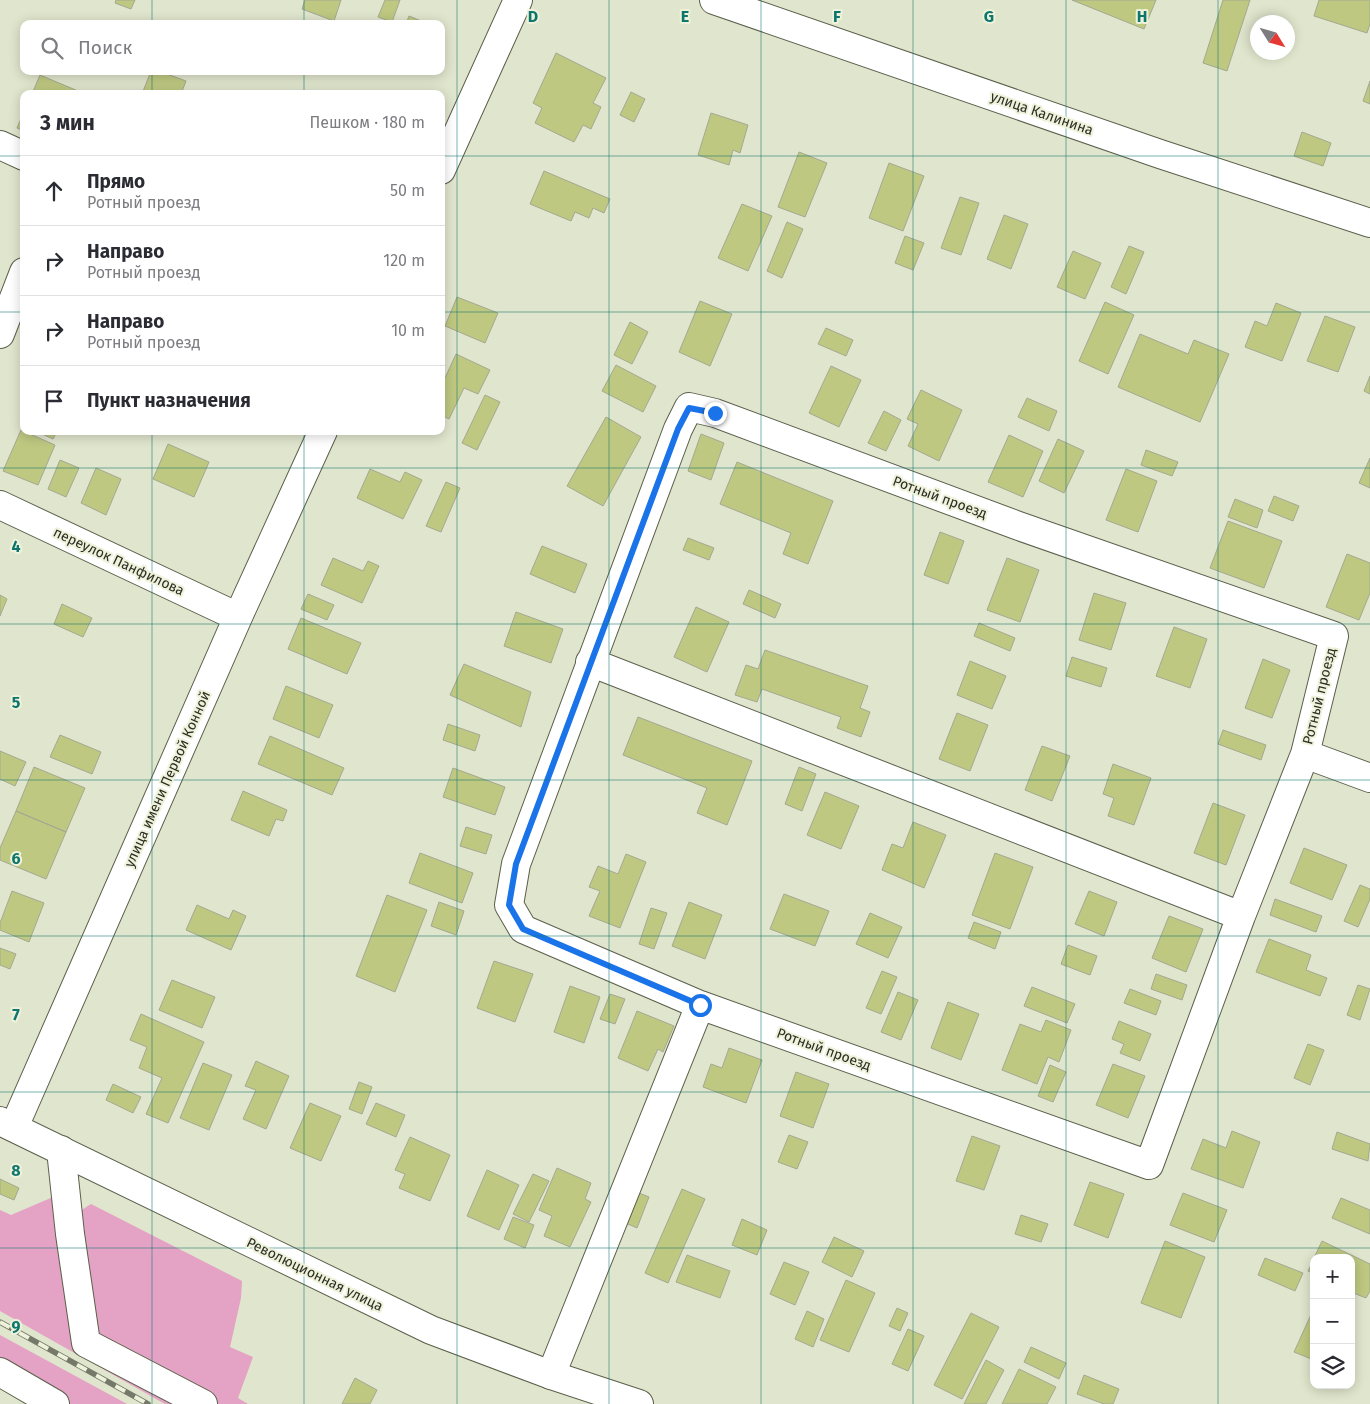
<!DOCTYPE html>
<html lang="ru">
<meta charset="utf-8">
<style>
body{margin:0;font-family:"Fira Sans",sans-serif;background:#f7f7f7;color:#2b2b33}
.controls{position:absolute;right:15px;bottom:15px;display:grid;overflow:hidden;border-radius:10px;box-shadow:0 2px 12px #0003}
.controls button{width:45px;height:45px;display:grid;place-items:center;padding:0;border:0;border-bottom:1px solid #e1e1e2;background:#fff;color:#2b2b33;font:25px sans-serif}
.compass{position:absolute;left:1250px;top:15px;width:45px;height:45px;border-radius:50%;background:#fff;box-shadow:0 2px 12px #0003;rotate:127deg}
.stop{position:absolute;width:15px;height:15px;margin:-11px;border:4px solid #1a73e8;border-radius:50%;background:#fff}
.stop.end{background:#1a73e8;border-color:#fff;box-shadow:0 1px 5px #0008}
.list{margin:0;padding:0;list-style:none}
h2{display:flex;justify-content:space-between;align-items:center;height:65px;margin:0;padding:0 20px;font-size:21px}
h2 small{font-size:16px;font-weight:400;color:#7c7c81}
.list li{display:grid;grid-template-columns:32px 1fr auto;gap:15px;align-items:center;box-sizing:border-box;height:70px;padding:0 20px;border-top:1px solid #e1e1e2}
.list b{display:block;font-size:19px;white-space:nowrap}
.list p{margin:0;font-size:16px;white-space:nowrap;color:#7c7c81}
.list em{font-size:16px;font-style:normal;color:#7c7c81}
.icon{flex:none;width:28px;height:28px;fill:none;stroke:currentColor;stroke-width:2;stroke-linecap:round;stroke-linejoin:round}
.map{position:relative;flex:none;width:1370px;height:1404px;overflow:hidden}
.search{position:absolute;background:#fff;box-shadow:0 2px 12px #0003;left:20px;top:20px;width:425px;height:55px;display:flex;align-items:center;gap:12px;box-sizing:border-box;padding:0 18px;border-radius:10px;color:#7c7c81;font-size:19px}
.panel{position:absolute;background:#fff;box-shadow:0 2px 12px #0003;left:20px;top:90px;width:425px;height:345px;border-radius:10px}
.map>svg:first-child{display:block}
</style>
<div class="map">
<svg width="1370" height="1404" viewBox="0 0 1370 1404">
<rect width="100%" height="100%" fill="#e0e5cd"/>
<path fill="#e4a2c5" d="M53,1197l25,147 111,60h-24l-165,-93v-101l11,5z
M91,1204l151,77 -1,17 -11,49 23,10 -15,41 10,6h-36l-123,-65 -12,-126z
M0,1335l127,69h-61l-66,-40z"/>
<path fill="#bec880" stroke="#a4a892" d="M116,0h19l-4,9 -16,-6z
M305,0h36l-7,21 -32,-12z
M385,0h15l-8,22 -14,-5z
M1072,0h84l-12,29z
M1223,0h27l-23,71 -24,-8z
M1319,0h51v24l-3,9 -53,-17z
M409,16l17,7 -1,1h-19z
M556,53l50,25 -13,25 8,4 -10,22 -8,-4 -9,17 -39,-19 7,-15 -9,-5z
M151,71h8l27,10 -5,13h-39z
M40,75l38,16 -1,3h-45z
M1370,81v23l-7,-3z
M631,92l14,7 -11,23 -14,-7z
M24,112v19l-7,-3z
M711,113l37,12 -8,28 -7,-3 -4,15 -31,-10z
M1302,132l29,11 -8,23 -29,-10z
M799,152l28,11 -22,54 -27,-10z
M889,163l35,13 -21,55 -34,-13z
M544,171l66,28 -6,14 -11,-5 -4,10 -14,-6 -4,9 -41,-17z
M960,197l19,6 -18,52 -20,-7z
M742,204l30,12 -24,55 -30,-13z
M1004,215l24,9 -17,45 -24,-10z
M787,222l16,7 -21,49 -15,-7z
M905,236l19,7 -11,27 -18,-7z
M1129,246l15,6 -18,42 -15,-7z
M1073,251l28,12 -16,36 -28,-12z
M457,297l41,16 -13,30 -40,-17z
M700,301l32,13 -22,52 -31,-14z
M1105,302l29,13 -26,59 -29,-13z
M1276,303l25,10 -19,48 -37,-14 10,-26 12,5z
M1325,316l30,11 -17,45 -31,-11z
M630,322l18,10 -16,32 -18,-9z
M826,328l27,12 -7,16 -28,-12z
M1140,334l48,20 6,-14 35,14 -29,68 -82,-35z
M456,354l34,16 -12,24 -14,-6 -15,31 -8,-4v-38l4,1z
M616,365l40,21 -13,26 -41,-21z
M831,366l30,14 -22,47 -30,-14z
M1370,376v18l-6,-3z
M921,390l41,20 -23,51 -31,-15 10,-22 -11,-5z
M485,395l15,7 -23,48 -15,-7z
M1027,398l30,13 -8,20 -31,-14z
M884,411l17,9 -15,31 -18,-8z
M606,417l35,20 -38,69 -36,-20z
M21,430l34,15 -17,40 -35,-14z
M41,431h16l-4,8 -13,-6z
M701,434l23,9 -13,37 -23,-9z
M1009,435l34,16 -20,46 -35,-15z
M1058,439l26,12 -20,42 -25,-12z
M168,444l41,18 -15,35 -41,-18z
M1146,450l32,12 -6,14 -31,-11z
M1370,458v30l-11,-5z
M60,460l19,8 -13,29 -18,-8z
M737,462l96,39 -25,63 -25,-10 8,-21 -71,-29z
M96,468l25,11 -15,36 -25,-12z
M370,469l30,13 5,-10 17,8 -19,39 -46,-21z
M1126,469l31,12 -19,51 -32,-12z
M446,482l14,6 -19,44 -15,-6z
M1274,496l25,10 -6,15 -25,-10z
M1235,499l28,11 -6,18 -29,-11z
M1228,521l54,20 -18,47 -54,-20z
M940,532l24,9 -16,43 -24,-9z
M688,538l26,10 -5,12 -26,-10z
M542,546l45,18 -12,29 -45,-19z
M1347,554l23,9v30l-11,27 -33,-13z
M333,558l30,13 5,-10 11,5 -17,37 -41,-18z
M1007,558l32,12 -19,52 -33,-12z
M749,590l32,14 -6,14 -32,-14z
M1094,593l32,10 -15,47 -32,-10z
M308,594l26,11 -7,15 -26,-11z
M0,595l7,4 -7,17z
M62,604l30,14 -9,19 -29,-13z
M696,607l33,15 -22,50 -33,-15z
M516,612l47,17 -12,34 -47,-17z
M301,618l60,25 -14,31 -59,-25z
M979,623l36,15 -5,13 -36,-15z
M1174,627l33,12 -17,49 -34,-12z
M765,650l103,36 -8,22 10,4 -9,25 -24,-9 4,-11 -79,-28 -5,13 -22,-7 11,-30 12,4z
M1072,657l35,11 -6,19 -35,-11z
M1263,659l27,11 -18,48 -27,-10z
M970,661l36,15 -14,33 -35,-14z
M464,664l67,28 -10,35 -71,-32z
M286,686l47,19 -14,33 -46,-19z
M957,713l31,12 -18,46 -31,-12z
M638,717l114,44 -25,64 -30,-12 10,-25 -84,-33z
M448,724l32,11 -5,16 -32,-11z
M1223,730l43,15 -5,15 -43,-16z
M60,735l41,17 -9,22 -42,-17z
M270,736l74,32 -12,27 -74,-31z
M1042,746l28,10 -18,45 -27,-11z
M0,751l26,11 -11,24 -15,-7z
M1113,764l38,14 -17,47 -26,-9 6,-18 -11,-4z
M34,767l51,21 -19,44 -50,-21z
M799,767l17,7 -14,37 -17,-7z
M453,768l52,19 -10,28 -52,-18z
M243,791l44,19 -4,11 -7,-2 -7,17 -38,-16z
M825,792l34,14 -18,43 -34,-14z
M1213,803l32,12 -19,50 -32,-12z
M16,811l50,21 -20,47 -46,-19v-12z
M913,822l33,13 -22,53 -42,-18 10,-26 11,4z
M466,827l26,8 -6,19 -26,-8z
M1304,848l43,17 -15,35 -42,-17z
M420,853l53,20 -11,30 -53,-20z
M995,853l38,14 -23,62 -38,-14z
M626,854l20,8 -26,66 -31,-12 11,-25 -11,-4 9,-21 20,8z
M1360,885l10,4v10l-12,28 -14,-6z
M12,891l32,12 -15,39 -29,-12v-7z
M1089,891l28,11 -13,34 -29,-12z
M784,894l45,17 -14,35 -45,-17z
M387,895l40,15 -32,82 -39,-16z
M1275,899l47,17 -6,16 -46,-17z
M439,902l25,9 -8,24 -25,-9z
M689,902l33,13 -17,44 -33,-13z
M197,905l32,14 4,-9 13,6 -15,34 -45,-20z
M651,908l16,5 -13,36 -15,-5z
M870,913l32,14 -14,31 -32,-14z
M1169,916l34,13 -17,43 -34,-14z
M974,922l27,10 -6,17 -27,-11z
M1269,939l42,16 -5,15 21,8 -7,18 -64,-24z
M1068,945l29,11 -7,19 -29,-11z
M0,948l16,6 -6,15 -10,-4z
M494,961l39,13 -18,48 -38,-14z
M882,971l15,6 -16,37 -15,-6z
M1156,974l31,11 -5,15 -31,-11z
M172,980l43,17 -13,31 -43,-18z
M1358,985l12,4 -10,31 -13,-5z
M570,986l30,11 -16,46 -30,-11z
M1032,987l43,17 -8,19 -43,-17z
M1130,989l31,12 -5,14 -32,-12z
M898,992l20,8 -17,40 -20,-8z
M610,994l15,5 -10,25 -15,-5z
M948,1002l31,12 -18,46 -30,-12z
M637,1011l37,15 -11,26 -5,-3 -10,22 -30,-13z
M141,1014l63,28 -36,81 -22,-9 16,-36 -23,-10 8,-21 -17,-7z
M1046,1020l25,10 -12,32 -11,-5 -11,27 -35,-14 18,-46 21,8z
M1119,1021l32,13 -11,27 -20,-8 4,-9 -12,-5z
M1308,1044l16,6 -14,35 -16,-7z
M729,1048l33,12 -16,43 -43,-16 8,-23 11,4z
M256,1061l33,15 -23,53 -23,-10 13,-29 -11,-4z
M203,1063l29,12 -23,55 -29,-12z
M1113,1064l32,12 -17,42 -32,-13z
M1050,1065l16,7 -13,30 -15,-6z
M796,1072l33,12 -16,44 -33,-12z
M359,1082l13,5 -10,27 -13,-5z
M113,1084l28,13 -8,16 -27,-13z
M310,1103l31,13 -20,45 -31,-13z
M376,1103l29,12 -9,22 -30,-13z
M1232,1131l28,11 -17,46 -52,-19 12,-30 23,9z
M1337,1132l33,12 -2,17 -36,-12z
M789,1135l19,7 -11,27 -19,-7z
M972,1136l28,10 -16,44 -28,-9z
M410,1137l40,18 -20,46 -31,-13 6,-14 -10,-4z
M557,1168l34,15 -6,16 6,3 -21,45 -26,-11 8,-20 -13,-6z
M487,1170l32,15 -20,45 -32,-14z
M533,1174l16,7 -20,41 -16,-8z
M0,1179l19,9 -5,12 -14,-6z
M1090,1182l34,12 -16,44 -34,-13z
M682,1189l23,10 -37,84 -23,-10z
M634,1191l15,6 -12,31 -16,-7z
M1183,1193l44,17 -13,32 -44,-17z
M1341,1198l29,12v24l-38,-16z
M1021,1215l27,9 -7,18 -26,-8z
M513,1217l21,8 -9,23 -21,-9z
M742,1219l25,11 -10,25 -25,-10z
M834,1237l30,14 -12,26 -30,-15z
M1165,1241l40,16 -24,61 -40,-15z
M1322,1241l48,23v27l-4,7 -15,-6v-34h-37z
M687,1255l43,16 -10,27 -44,-16z
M1265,1258l38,15 -8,18 -37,-16z
M1314,1259v15l-6,-3z
M784,1262l25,10 -14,33 -25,-11z
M846,1280l29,13 -26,59 -29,-12z
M897,1308l11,5 -8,18 -11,-5z
M1314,1308v52l-20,-8z
M807,1311l17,8 -11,28 -18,-8z
M971,1313l28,14 -37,72 -28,-14z
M908,1329l16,7 -16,35 -16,-7z
M1031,1347l35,16 -7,16 -35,-17z
M986,1360l18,10 -18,34h-22z
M1019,1369l37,18 -9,17h-45z
M1084,1375l35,14 -6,15h-9l-27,-10z
M355,1378l22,12 -7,14h-28z"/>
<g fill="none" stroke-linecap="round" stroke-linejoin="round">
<defs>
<path id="minor" d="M0,145l24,11
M441,170l77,-170
M0,334l24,-62
M689,407l26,6 301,112 318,111 -29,118 -64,162 -92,249 -449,-160 -177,-76 -14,-24 7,-41 162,-435z
M0,505l238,112
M590,662l651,254
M1305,754l65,24
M14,1127l224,-510 85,-186
M61,1150l9,84 16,109 117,61
M0,1372l55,32
M551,1375l149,-370"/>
<path id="tertiary" d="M714,0l446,154 210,69
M0,1121l431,209 120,45 88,29"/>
</defs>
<use href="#minor" stroke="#5b5f4b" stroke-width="30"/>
<use href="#tertiary" stroke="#5b5f4b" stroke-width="30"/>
<use href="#minor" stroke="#fff" stroke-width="28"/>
<use href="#tertiary" stroke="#fff" stroke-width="28"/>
<defs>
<path id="rail" d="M0,1322l148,82"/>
</defs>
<use href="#rail" stroke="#75796a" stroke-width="5.5"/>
<use href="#rail" stroke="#eef2da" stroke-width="4" stroke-dasharray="11" stroke-linecap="butt"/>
</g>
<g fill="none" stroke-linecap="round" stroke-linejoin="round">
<path stroke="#1a73e8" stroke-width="6" d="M700,1005l-177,-76 -14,-24 7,-41 162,-435 11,-21 26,5"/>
</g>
<path fill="none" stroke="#0f766e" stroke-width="1" stroke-opacity="0.55" d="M152,0v24M304,0v24M457,0v1404M609,0v1404M761,0v1404M913,0v1404M1066,0v1404M1218,0v1404M152,71v23M304,71v23M0,156h24M441,156h929M0,312h24M441,312h929M152,431v973M304,431v973M0,468h1370M0,624h1370M0,780h1370M0,936h1370M0,1092h1370M0,1248h1370"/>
<g text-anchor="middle" stroke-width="4" stroke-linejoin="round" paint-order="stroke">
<g font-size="14" fill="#2c2e25" stroke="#eef2da">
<text transform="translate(1042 113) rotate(19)" y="5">улица Калинина</text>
<text transform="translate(940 497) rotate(20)" y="5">Ротный проезд</text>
<text transform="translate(119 561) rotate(25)" y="5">переулок Панфилова</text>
<text transform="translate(1319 696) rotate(-76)" y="5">Ротный проезд</text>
<text transform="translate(167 779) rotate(-66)" y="5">улица имени Первой Конной</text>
<text transform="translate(824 1049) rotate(20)" y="5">Ротный проезд</text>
<text transform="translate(315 1274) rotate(26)" y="5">Революционная улица</text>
</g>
</g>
<g font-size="16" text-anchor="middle" font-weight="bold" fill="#0f766e" stroke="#eef2da" stroke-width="4" stroke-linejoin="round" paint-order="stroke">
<text x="533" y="22">D</text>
<text x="685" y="22">E</text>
<text x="837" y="22">F</text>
<text x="989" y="22">G</text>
<text x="1142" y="22">H</text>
<text x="16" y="552">4</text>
<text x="16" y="708">5</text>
<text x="16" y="864">6</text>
<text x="16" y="1020">7</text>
<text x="16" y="1176">8</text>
<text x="16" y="1332">9</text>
</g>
</svg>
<div class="controls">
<button>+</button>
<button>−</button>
<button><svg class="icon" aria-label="layers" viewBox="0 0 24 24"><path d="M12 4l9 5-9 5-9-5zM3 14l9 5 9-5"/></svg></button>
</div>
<svg class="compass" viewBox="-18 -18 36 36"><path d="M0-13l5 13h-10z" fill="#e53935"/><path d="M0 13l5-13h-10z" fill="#7c7c81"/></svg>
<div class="stop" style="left:700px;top:1005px"></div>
<div class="stop end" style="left:715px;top:413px"></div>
<div class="search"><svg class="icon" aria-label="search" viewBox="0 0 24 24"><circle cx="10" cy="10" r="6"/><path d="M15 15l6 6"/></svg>Поиск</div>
<section class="panel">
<h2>3 мин<small>Пешком · 180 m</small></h2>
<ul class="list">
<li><svg class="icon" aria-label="ahead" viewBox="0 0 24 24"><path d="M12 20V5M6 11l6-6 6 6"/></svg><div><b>Прямо</b><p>Ротный проезд</p></div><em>50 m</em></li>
<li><svg class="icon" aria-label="right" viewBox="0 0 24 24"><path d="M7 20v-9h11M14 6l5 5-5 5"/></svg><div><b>Направо</b><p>Ротный проезд</p></div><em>120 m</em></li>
<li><svg class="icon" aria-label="right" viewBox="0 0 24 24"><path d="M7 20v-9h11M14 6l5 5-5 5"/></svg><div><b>Направо</b><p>Ротный проезд</p></div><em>10 m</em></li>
<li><svg class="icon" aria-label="arrive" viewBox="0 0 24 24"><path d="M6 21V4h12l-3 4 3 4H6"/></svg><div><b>Пункт назначения</b></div></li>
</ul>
</section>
</div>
